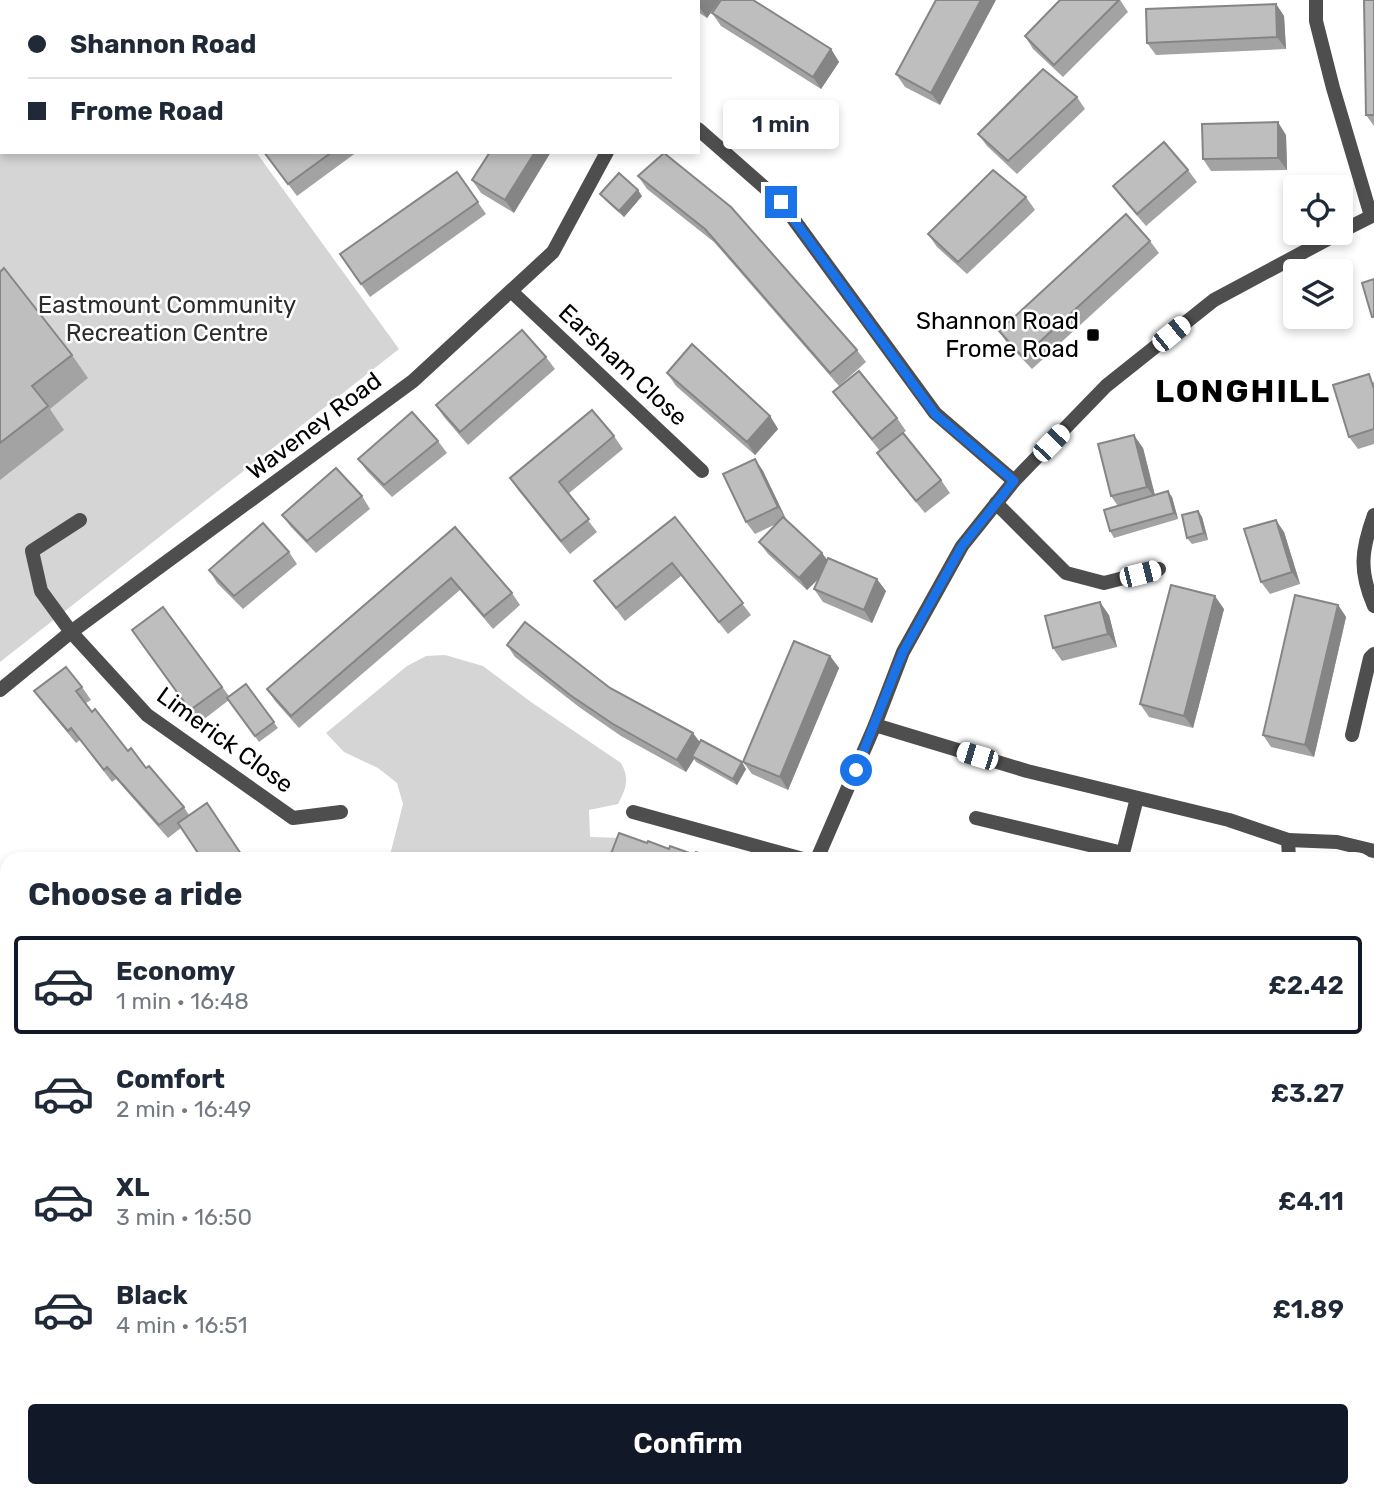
<!DOCTYPE html>
<meta charset="utf-8">
<style>
:root{--surface:#fff;--page:#f2f2f3;--text:#1f2937;--muted:#747a83;--line:#e0e1e3;--accent:#111827}
body{margin:0;font-family:Rubik,sans-serif;background:var(--page);color:var(--text);height:100vh;display:flex;flex-direction:column;font-size:26px;white-space:nowrap}
*{box-sizing:border-box;margin:0}
p{font-size:23px;color:var(--muted)}
.icon{flex:none;width:38px;height:38px;fill:none;stroke:currentColor;stroke-width:2;stroke-linecap:round;stroke-linejoin:round}
.map{position:relative;flex:1;overflow:hidden}
.details{position:absolute;left:0px;top:852px;width:1376px;height:646px;display:flex;flex-direction:column;background:var(--surface);border-radius:21px 21px 0 0;box-shadow:0 4px 10px #0003}
.details>*{flex:none}
.guide{position:absolute;left:0px;top:0px;width:700px;height:154px;box-shadow:0 4px 10px #0003;display:grid;align-content:center;height:154px;padding:0 28px;background:var(--surface)}
.fabs{position:absolute;left:1283px;top:175px;display:grid;gap:14px}
.fabs a{display:grid;place-items:center;width:70px;height:70px;border-radius:7px;background:var(--surface);box-shadow:0 4px 10px #0003;font-size:35px}
.end{position:absolute;width:32px;height:32px;margin:-16px;border:9px solid #1a73e8;background:#fff;box-shadow:0 0 0 4px #fff}
.from{border-radius:50%}
.bubble{position:absolute;height:49px;border-radius:7px;background:var(--surface);box-shadow:0 4px 10px #0003;font-size:23px;font-weight:600;line-height:49px;text-align:center}
.car{position:absolute;width:21px;height:42px;margin:-21px -10px;border-radius:9px;box-shadow:0 0 5px 2px #0007;background:linear-gradient(#fff 24%,#345 0 40%,#fff 0 76%,#345 0 86%,#fff 0)}
.guide b{display:flex;align-items:center;gap:24px;height:66px;font-size:26px}
.guide b+b{border-top:2px solid var(--line)}
.guide i{width:18px;height:18px;background:var(--text)}
ul{padding:0;list-style:none}
li{display:flex;align-items:center;gap:21px;height:98px;margin:0 14px 10px;padding:0 14px;border:4px solid transparent;border-radius:7px}
li div{flex:1}
li b{display:block;font-size:26px}
li em{font-style:normal;font-weight:600}
li.on{border-color:var(--accent)}
li>.icon{width:63px;height:63px;stroke-width:1.5}
h2{padding:0 28px;font-size:32px;line-height:84px}
.action{display:flex;gap:14px;margin-top:auto;padding:14px 28px}
.action a{flex:1;height:80px;border-radius:7px;background:var(--accent);color:#fff;font-size:28px;font-weight:600;line-height:80px;text-align:center}
.map>svg:first-child{display:block}
</style>
<div class="map">
<svg width="1374" height="1497" viewBox="0 0 1374 1497">
<rect width="100%" height="100%" fill="#fff"/>
<g fill="#d5d5d5">
<polygon points="0,0 85,2 2,2 2,152 256,152 399,349 0,662"/>
<path d="M445 655 483 666 531 702 621 763C630 779 626 789 618 804L589 810 590 837 625 838 619 859H389L403 804 397 783 378 768 344 752 326 733 407 666 426 656Z"/>
</g>
<g fill="none" stroke-linecap="round" stroke-linejoin="round">
<g stroke="#4e4e4e" stroke-width="14">
<polyline points="71,632 41,591 32,551 80,520"/>
<polyline points="875,725 1027,771 1229,820 1288,840 1289,859"/>
<polyline points="976,818 1123,853 1137,798"/>
<polyline points="1288,840 1337,842 1374,851"/>
</g>
<g stroke="#4e4e4e" stroke-width="14">
<polyline points="501,0 503,2"/>
<polyline points="1316,0 1316,21 1333,88 1371,216"/>
<polyline points="436,2 438,0"/>
<polyline points="562,2 563,0"/>
<polyline points="698,129 781,202 935,413 1014,481"/>
<polyline points="1340,232 1374,215"/>
<polyline points="512,292 702,471"/>
<polyline points="996,503 1066,573 1104,583 1159,569"/>
<path d="M1374 515C1361 551 1359 571 1374 606"/>
<polyline points="71,632 147,715 293,818 341,812"/>
<polyline points="0,690 71,632 413,381 553,252 607,152"/>
<polyline points="1352,735 1370,658 1374,654"/>
<polyline points="633,812 803,859"/>
<polyline points="817,859 875,725 903,652 962,546 1014,481 1106,386 1214,300 1339,233"/>
<polyline points="0,1274 7,1274"/>
<polyline points="592,1491 593,1497"/>
<polyline points="846,1491 848,1497"/>
<polyline points="151,1497 151,1491"/>
</g>
</g>
<g fill="#a3a3a3">
<polygon points="269,0 338,0 339,2 267,2"/>
<polygon points="681,0 720,0 707,18 698,12 698,2 682,2"/>
<polygon points="936,0 940,105 905,87 896,74"/>
<polygon points="1060,0 1120,0 1128,12 1063,77 1033,49 1025,36"/>
<polygon points="1374,0 1374,126 1366,115"/>
<polygon points="1276,4 1284,16 1286,49 1156,55 1147,43"/>
<polygon points="712,13 831,49 839,62 821,89 721,26"/>
<polygon points="1077,97 1085,109 1017,174 987,146 978,134"/>
<polygon points="1286,135 1287,170 1211,171 1203,159"/>
<polygon points="264,152 357,152 297,196"/>
<polygon points="490,152 514,213 481,193 472,180"/>
<polygon points="1188,170 1197,182 1146,226 1122,198 1113,186"/>
<polygon points="457,172 486,214 370,297 340,254"/>
<polygon points="638,176 857,350 866,362 839,386 714,242 647,189"/>
<polygon points="600,194 642,196 624,217 605,200"/>
<polygon points="1026,197 1035,210 967,274 937,247 928,234"/>
<polygon points="1150,241 1159,253 1032,369 1007,343 999,331"/>
<polygon points="0,272 72,355 88,378 50,409 64,430 0,480"/>
<polygon points="546,357 555,369 468,445 444,417 436,405"/>
<polygon points="667,373 770,416 778,429 755,455 676,386"/>
<polygon points="1374,381 1374,444 1358,449 1349,437"/>
<polygon points="833,392 897,418 906,431 903,433 941,480 950,493 925,513 886,466 877,453 880,451 842,404"/>
<polygon points="614,436 623,449 568,494 597,532 570,554 518,490 510,478"/>
<polygon points="438,441 447,453 392,497 367,471 358,459"/>
<polygon points="1143,448 1155,495 1172,497 1178,519 1114,538 1110,531 1118,506 1111,496"/>
<polygon points="755,459 763,471 786,519 822,553 827,560 886,591 872,623 823,602 814,589 820,578 807,590 768,554 759,542 776,524 755,534 746,522"/>
<polygon points="362,496 370,509 316,553 291,527 282,515"/>
<polygon points="1198,511 1202,517 1208,540 1192,544 1187,538"/>
<polygon points="675,517 751,615 728,634 681,576 625,621 594,581"/>
<polygon points="455,527 512,593 520,605 493,629 460,590 299,728 275,701 267,689"/>
<polygon points="1284,532 1300,584 1270,594 1261,582"/>
<polygon points="289,552 297,564 243,609 217,583 209,570"/>
<polygon points="1338,605 1346,617 1314,757 1271,747 1263,735"/>
<polygon points="163,607 229,696 246,684 278,728 259,742 229,700 199,723 132,630"/>
<polygon points="1224,609 1193,728 1149,717 1140,704"/>
<polygon points="1109,615 1117,647 1062,661 1053,648"/>
<polygon points="507,645 610,688 746,769 737,785 696,762 694,759 686,772 621,736 579,707 515,657"/>
<polygon points="830,656 839,668 788,790 752,774 743,762"/>
<polygon points="82,687 91,700 86,703 92,712 128,751 184,807 189,815 207,803 245,859 202,859 181,828 168,838 116,779 112,782 80,740 76,743 43,703 34,691"/>
<polygon points="0,892 7,892 7,935 0,934"/>
<polygon points="1368,965 1374,966 1374,1180 1368,1179"/>
<rect x="0" y="1026" width="7" height="45"/>
<rect x="0" y="1141" width="7" height="52"/>
<rect x="0" y="1300" width="7" height="48"/>
<polygon points="508,1491 550,1491 534,1496 535,1497 512,1497"/>
<polygon points="1044,1491 1077,1491 1076,1497"/>
<polygon points="1079,1491 1205,1491 1203,1497 1083,1497"/>
</g>
<g fill="#858585">
<polygon points="702,0 720,0 707,18 698,5"/>
<polygon points="981,0 996,0 940,105 931,93"/>
<polygon points="1276,4 1284,16 1286,49 1277,37"/>
<polygon points="831,49 839,62 821,89 813,77"/>
<polygon points="1278,122 1286,135 1287,170 1278,158"/>
<polygon points="535,152 551,152 514,213 505,200"/>
<polygon points="638,190 642,196 624,217 619,211"/>
<polygon points="770,416 778,429 755,455 747,442"/>
<polygon points="1134,435 1143,448 1156,500 1147,487"/>
<polygon points="755,459 763,471 786,519 778,507"/>
<polygon points="1168,491 1172,497 1178,519 1174,513"/>
<polygon points="1198,511 1202,517 1208,540 1204,533"/>
<polygon points="1276,520 1284,532 1300,584 1292,572"/>
<polygon points="822,553 831,565 807,590 799,578"/>
<polygon points="877,579 886,591 872,623 864,610"/>
<polygon points="1215,596 1224,609 1193,728 1184,716"/>
<polygon points="1100,602 1109,615 1117,647 1108,634"/>
<polygon points="1338,605 1346,617 1314,757 1305,745"/>
<polygon points="830,656 839,668 788,790 780,777"/>
<polygon points="693,733 702,745 692,756 694,759 686,772 677,760"/>
<polygon points="742,762 746,769 737,785 733,779"/>
<rect x="112" y="1491" width="9" height="6"/>
<rect x="403" y="1491" width="9" height="6"/>
<rect x="663" y="1491" width="8" height="6"/>
<polygon points="787,1491 792,1491 794,1497 789,1497"/>
<polygon points="1072,1491 1077,1491 1076,1497"/>
<polygon points="1130,1491 1141,1491 1140,1497 1130,1497 1129,1496"/>
<polygon points="1194,1491 1205,1491 1203,1497 1193,1497"/>
<polygon points="1262,1491 1266,1491 1271,1497 1261,1497"/>
</g>
<g fill="#bebebe" stroke="#858585" stroke-width="2">
<polygon points="269,0 330,0 327,2 267,2"/>
<polygon points="690,0 702,0 698,5 698,2 693,2"/>
<polygon points="721,0 753,0 831,49 813,77 712,13"/>
<polygon points="936,0 981,0 931,93 896,74"/>
<polygon points="1060,0 1119,0 1054,65 1025,36"/>
<polygon points="1364,0 1374,0 1374,115 1366,115"/>
<polygon points="1276,4 1277,37 1147,43 1146,9"/>
<polygon points="1043,69 1077,97 1008,161 978,134"/>
<polygon points="1278,122 1278,158 1203,159 1202,124"/>
<polygon points="1164,142 1188,170 1137,214 1113,186"/>
<polygon points="264,152 332,152 288,184"/>
<polygon points="490,152 535,152 505,200 472,180"/>
<polygon points="664,153 731,207 857,350 830,373 705,229 638,176"/>
<polygon points="993,170 1026,197 958,262 928,234"/>
<polygon points="457,172 478,202 361,284 340,254"/>
<polygon points="619,173 638,190 619,211 600,194"/>
<polygon points="1126,214 1150,241 1023,357 999,331"/>
<polygon points="4,268 72,355 32,386 48,406 0,443 0,272"/>
<polygon points="1374,279 1374,317 1372,317 1362,283"/>
<polygon points="522,330 546,357 460,432 436,405"/>
<polygon points="692,344 770,416 747,442 667,373"/>
<polygon points="859,371 897,418 872,439 833,392"/>
<polygon points="1369,374 1374,389 1374,429 1349,437 1333,385"/>
<polygon points="592,410 614,436 559,482 589,519 561,541 510,478"/>
<polygon points="412,412 438,441 384,485 358,459"/>
<polygon points="903,433 941,480 916,501 877,453"/>
<polygon points="1134,435 1147,487 1111,496 1098,444"/>
<polygon points="755,459 778,507 746,522 723,474"/>
<polygon points="336,468 362,496 307,541 282,515"/>
<polygon points="1168,491 1174,513 1110,531 1104,510"/>
<polygon points="1198,511 1204,533 1187,538 1182,515"/>
<polygon points="675,517 743,603 719,622 672,563 616,608 594,581"/>
<polygon points="783,517 822,553 799,578 759,542"/>
<polygon points="1276,520 1292,572 1261,582 1244,529"/>
<polygon points="263,523 289,552 234,596 209,570"/>
<polygon points="455,527 512,593 484,616 451,578 291,716 267,689"/>
<polygon points="828,558 877,579 864,610 814,589"/>
<polygon points="1171,585 1215,596 1184,716 1140,704"/>
<polygon points="1295,595 1338,605 1305,745 1263,735"/>
<polygon points="1100,602 1108,634 1053,648 1045,616"/>
<polygon points="163,607 222,687 190,710 132,630"/>
<polygon points="525,622 610,688 693,733 677,760 613,724 570,695 507,645"/>
<polygon points="794,641 830,656 780,777 743,762"/>
<polygon points="66,667 82,687 76,691 92,712 95,709 128,751 131,748 146,768 149,766 184,807 159,825 107,767 104,770 71,728 68,731 34,691"/>
<polygon points="246,684 274,722 255,736 227,698"/>
<polygon points="701,740 742,762 733,779 692,756"/>
<polygon points="207,803 241,854 234,859 202,859 178,823"/>
<polygon points="619,833 647,843 648,841 669,849 670,846 695,855 696,852 716,859 609,859"/>
<polygon points="0,892 7,892 7,923 0,922"/>
<polygon points="1368,965 1374,966 1374,1164 1368,1163"/>
<rect x="0" y="1026" width="7" height="33"/>
<rect x="0" y="1141" width="7" height="40"/>
<rect x="0" y="1300" width="7" height="36"/>
<rect x="69" y="1491" width="43" height="6"/>
<rect x="371" y="1491" width="32" height="6"/>
<rect x="623" y="1491" width="40" height="6"/>
<polygon points="742,1491 787,1491 789,1497 744,1497"/>
<polygon points="1104,1491 1130,1491 1129,1496"/>
<polygon points="1138,1491 1194,1491 1193,1497 1137,1497"/>
<polygon points="1207,1491 1262,1491 1261,1497 1206,1497"/>
</g>
<g fill="none" stroke-linecap="round" stroke-linejoin="round">
<polyline stroke="#1a73e8" stroke-width="9" points="781,202 935,414 1014,481 962,546 903,652 856,770"/>
</g>
<rect fill="#000" stroke="#fff" stroke-width="2.5" x="1086" y="328" width="14" height="14" rx="3.5"/>
<g text-anchor="middle" dominant-baseline="central" stroke-width="5" stroke-linejoin="round" paint-order="stroke">
<g font-size="24" fill="#2c2c2c" stroke="#fff">
<text x="167" y="305">Eastmount Community<tspan x="167" dy="28">Recreation Centre</tspan></text>
</g>
<g font-size="24" fill="#000" stroke="#fff" text-anchor="end">
<text x="1079" y="321">Shannon Road<tspan x="1079" dy="28">Frome Road</tspan></text>
</g>
<g font-size="24" fill="#000" stroke="#fff">
<text transform="translate(623 365) rotate(43)">Earsham Close</text>
<text transform="translate(314 426) rotate(-37)">Waveney Road</text>
<text transform="translate(225 740) rotate(36)">Limerick Close</text>
</g>
<g font-size="32" font-weight="bold" letter-spacing="2" fill="#000" stroke="#fff">
<text x="1243" y="391">LONGHILL</text>
</g>
</g>
</svg>
<div class="fabs">
<a><svg class="icon" aria-label="locate" viewBox="0 0 24 24"><circle cx="12" cy="12" r="6"/><path d="M12 2v4M12 18v4M2 12h4M18 12h4"/></svg></a>
<a><svg class="icon" aria-label="layers" viewBox="0 0 24 24"><path d="M12 4l9 5-9 5-9-5zM3 14l9 5 9-5"/></svg></a>
</div>
<i class="end from" style="left:856px;top:770px"></i>
<i class="end" style="left:781px;top:202px"></i>
<div class="bubble" style="left:723px;top:100px;width:116px">1 min</div>
<i class="car" style="left:1171px;top:334px;rotate:51deg"></i>
<i class="car" style="left:1051px;top:443px;rotate:44deg"></i>
<i class="car" style="left:1140px;top:574px;rotate:76deg"></i>
<i class="car" style="left:977px;top:756px;rotate:287deg"></i>
<div class="guide">
<b><i class="from"></i>Shannon Road</b>
<b><i></i>Frome Road</b>
</div>
<section class="details">
<h2>Choose a ride</h2>
<ul>
<li class="on"><svg class="icon" aria-label="car" viewBox="0 0 24 24"><path d="M5 17H2v-5l4-1 3-4h7l3 4 3 1v5h-3M9 17h6M6 11h13"/><circle cx="7" cy="17" r="2"/><circle cx="17" cy="17" r="2"/></svg><div><b>Economy</b><p>1 min · 16:48</p></div><em>£2.42</em></li>
<li><svg class="icon" aria-label="car" viewBox="0 0 24 24"><path d="M5 17H2v-5l4-1 3-4h7l3 4 3 1v5h-3M9 17h6M6 11h13"/><circle cx="7" cy="17" r="2"/><circle cx="17" cy="17" r="2"/></svg><div><b>Comfort</b><p>2 min · 16:49</p></div><em>£3.27</em></li>
<li><svg class="icon" aria-label="car" viewBox="0 0 24 24"><path d="M5 17H2v-5l4-1 3-4h7l3 4 3 1v5h-3M9 17h6M6 11h13"/><circle cx="7" cy="17" r="2"/><circle cx="17" cy="17" r="2"/></svg><div><b>XL</b><p>3 min · 16:50</p></div><em>£4.11</em></li>
<li><svg class="icon" aria-label="car" viewBox="0 0 24 24"><path d="M5 17H2v-5l4-1 3-4h7l3 4 3 1v5h-3M9 17h6M6 11h13"/><circle cx="7" cy="17" r="2"/><circle cx="17" cy="17" r="2"/></svg><div><b>Black</b><p>4 min · 16:51</p></div><em>£1.89</em></li>
</ul>
<div class="action"><a>Confirm</a></div>
</section>
</div>
